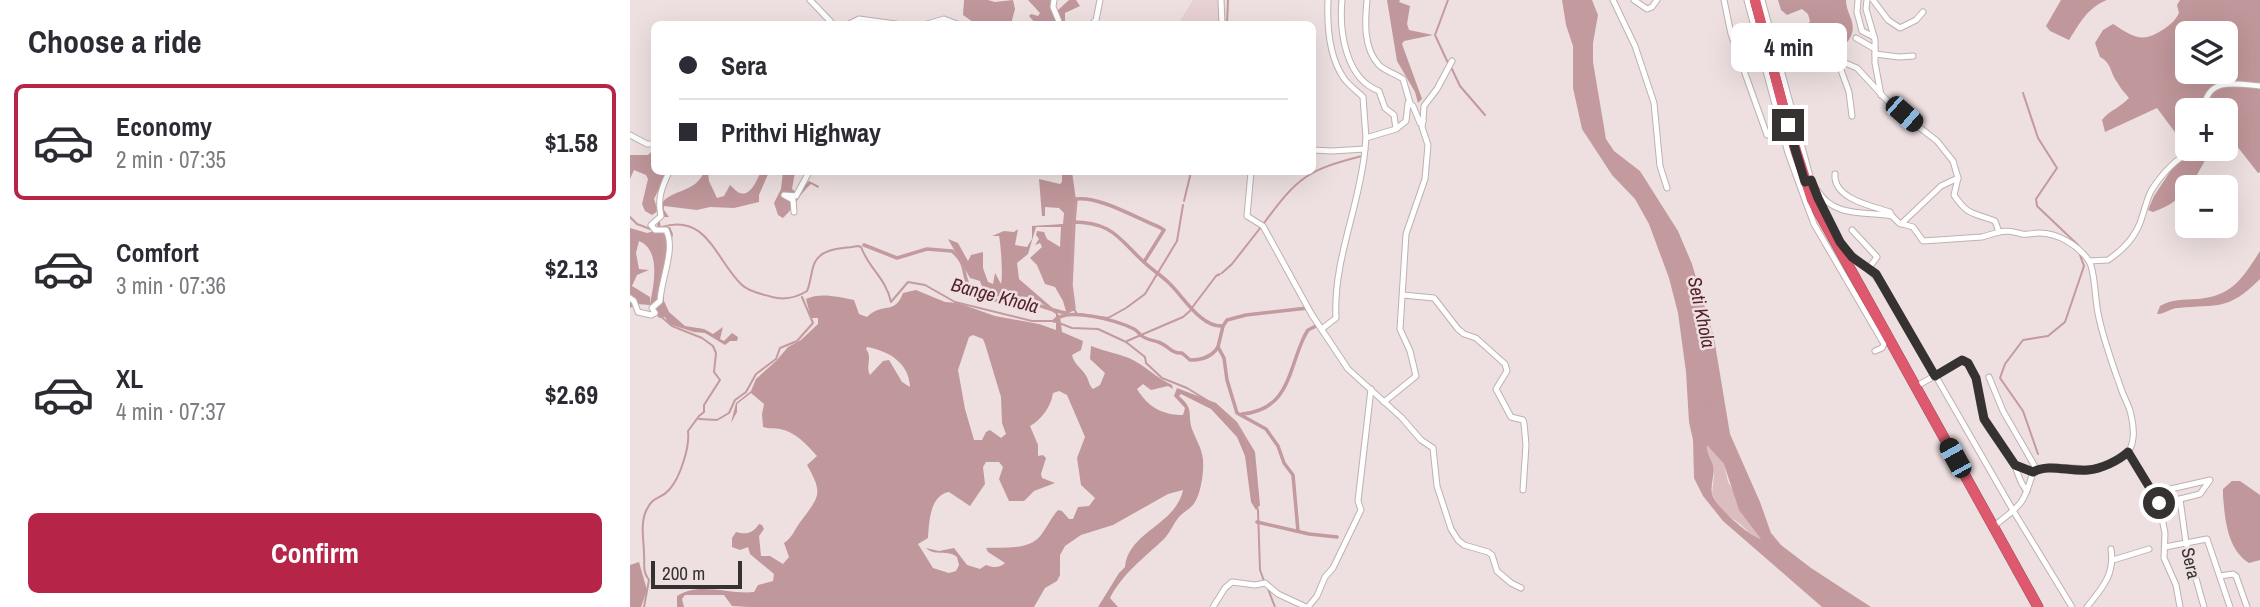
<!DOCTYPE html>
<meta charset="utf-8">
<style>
:root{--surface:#fff;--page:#f2f2f3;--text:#2b2b33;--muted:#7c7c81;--line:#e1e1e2;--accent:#b62448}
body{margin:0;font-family:"Archivo Narrow",sans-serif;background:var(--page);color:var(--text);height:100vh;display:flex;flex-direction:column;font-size:26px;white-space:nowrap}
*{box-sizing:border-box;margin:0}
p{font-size:23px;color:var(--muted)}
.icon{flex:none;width:38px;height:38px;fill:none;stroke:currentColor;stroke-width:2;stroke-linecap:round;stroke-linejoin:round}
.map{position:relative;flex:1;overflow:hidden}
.sheet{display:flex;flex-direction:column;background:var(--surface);width:630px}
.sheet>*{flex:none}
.hud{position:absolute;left:21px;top:21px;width:665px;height:154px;border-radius:10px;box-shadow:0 7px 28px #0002;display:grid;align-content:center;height:154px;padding:0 28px;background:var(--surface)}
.fabs{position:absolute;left:1545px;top:21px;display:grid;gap:14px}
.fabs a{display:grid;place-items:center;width:63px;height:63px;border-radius:10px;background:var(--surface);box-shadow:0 7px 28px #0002;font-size:35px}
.scale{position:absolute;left:21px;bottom:18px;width:91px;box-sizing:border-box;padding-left:7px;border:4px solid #373232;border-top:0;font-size:19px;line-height:24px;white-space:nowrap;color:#373232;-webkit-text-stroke:5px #eee0e1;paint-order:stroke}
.end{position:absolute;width:32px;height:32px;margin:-16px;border:9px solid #373232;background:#fff;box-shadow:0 0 0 4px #fff}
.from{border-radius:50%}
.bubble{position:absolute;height:49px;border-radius:10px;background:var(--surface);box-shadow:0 7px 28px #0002;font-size:23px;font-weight:800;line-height:49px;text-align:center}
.car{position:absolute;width:21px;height:42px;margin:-21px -10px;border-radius:9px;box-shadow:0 0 5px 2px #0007;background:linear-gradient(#222 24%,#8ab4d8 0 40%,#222 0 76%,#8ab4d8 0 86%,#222 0)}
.hud b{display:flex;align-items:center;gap:24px;height:66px;font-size:26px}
.hud b+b{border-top:2px solid var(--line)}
.hud i{width:18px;height:18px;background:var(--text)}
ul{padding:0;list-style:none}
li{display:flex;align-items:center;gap:21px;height:116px;margin:0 14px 10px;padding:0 14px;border:4px solid transparent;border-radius:10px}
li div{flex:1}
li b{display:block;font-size:26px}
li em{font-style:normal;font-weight:800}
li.selected{border-color:var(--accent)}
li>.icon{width:63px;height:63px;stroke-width:1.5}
h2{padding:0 28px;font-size:32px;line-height:84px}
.action{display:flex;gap:14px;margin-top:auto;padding:14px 28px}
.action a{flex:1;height:80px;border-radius:10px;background:var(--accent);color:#fff;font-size:28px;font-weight:800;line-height:80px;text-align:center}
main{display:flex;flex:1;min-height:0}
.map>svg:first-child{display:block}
</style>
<main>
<section class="sheet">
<h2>Choose a ride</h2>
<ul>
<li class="selected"><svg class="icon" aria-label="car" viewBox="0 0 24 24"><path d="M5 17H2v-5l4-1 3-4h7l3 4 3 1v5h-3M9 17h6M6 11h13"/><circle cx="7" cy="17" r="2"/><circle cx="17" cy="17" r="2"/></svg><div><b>Economy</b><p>2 min · 07:35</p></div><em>$1.58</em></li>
<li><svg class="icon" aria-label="car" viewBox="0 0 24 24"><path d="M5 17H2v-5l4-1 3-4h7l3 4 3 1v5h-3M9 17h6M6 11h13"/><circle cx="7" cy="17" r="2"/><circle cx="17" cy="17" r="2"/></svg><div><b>Comfort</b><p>3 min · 07:36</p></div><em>$2.13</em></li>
<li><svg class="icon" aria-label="car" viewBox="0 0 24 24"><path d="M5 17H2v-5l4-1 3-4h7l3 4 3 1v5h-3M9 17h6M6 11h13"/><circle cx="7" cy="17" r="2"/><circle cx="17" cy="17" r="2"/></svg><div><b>XL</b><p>4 min · 07:37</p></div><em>$2.69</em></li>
</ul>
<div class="action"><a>Confirm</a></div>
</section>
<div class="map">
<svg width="1630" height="607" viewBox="0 0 1630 607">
<rect width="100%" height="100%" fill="#eee0e1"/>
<polygon fill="#e8d1d2" points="563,0 595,0 596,24 548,24"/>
<polygon fill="#dcbdbf" points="1077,444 1094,464 1098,482 1132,539 1125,538 1110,524 1092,511 1082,494 1084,475 1076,451"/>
<g fill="#c0979a" fill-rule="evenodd">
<polygon points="334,0 358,0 365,2 383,0 385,9 381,24 352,24 343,22 333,15"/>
<polygon points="398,0 421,0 424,17 428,16 428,10 439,0 446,0 450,6 435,13 435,24 406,24 399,16 401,14 408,16 410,13"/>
<polygon points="757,0 770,0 769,2 780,6 777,24 779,30 803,35 774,41 772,44 791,96 792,99 788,103 785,92 767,61"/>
<path d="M1148 0H1216C1216 9 1220 14 1222 22 1226 37 1214 48 1201 52L1198 38 1178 42 1174 31 1180 21 1178 14 1172 9 1157 15 1151 10Z"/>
<path d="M1431 0H1477C1457 8 1450 23 1439 40L1420 31 1416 26Z"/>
<path d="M1550 0H1630V172L1628 173 1603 141H1599L1596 144V110H1558V149H1591L1578 155C1563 182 1555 201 1523 212L1518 210 1524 196 1551 155 1547 135 1527 108 1475 132 1472 120C1480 110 1491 107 1499 98 1495 93 1490 88 1487 82 1480 73 1482 63 1470 57L1465 43 1473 30 1483 24C1504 37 1512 44 1534 29 1541 24 1545 21 1549 13L1547 5ZM1558 33H1596V72H1558Z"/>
<polygon points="24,149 24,172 37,172 24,199 28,211 22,215 15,211 12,204 18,179 16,175 4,170 0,179 0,155 18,155"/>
<path d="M74 172H78L79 181 87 198 94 196 100 185C103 187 106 192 110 193 121 197 127 179 131 172H139L129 195V202L104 208 80 207 67 210 34 206V210L39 217H29L31 228 40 227 43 234 33 290 34 301 39 312 55 326 74 329 83 334 93 327 90 339 94 341 102 333 108 337 107 341H100L95 345 75 333 64 332 39 324 35 317 29 318 20 305 7 304 0 308V228L17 233 28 230C21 183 62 201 74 172ZM9 241C31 250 24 284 20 304V297L2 286 7 275 19 270 9 269 6 253Z"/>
<path d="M153 172H165L162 189 167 193 179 181 189 186 188 188 181 184C169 194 165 207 153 218L148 215 144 203 151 189Z"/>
<path d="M432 172H442L446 200 443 218 440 287 443 308 446 311H436L433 301 425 287 415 284 407 265 400 258 412 247 410 243 405 245 409 239 406 235 407 231 414 232 417 239 430 247 431 227H406L398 254 387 263 389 279 426 311 430 317 432 332 453 341 451 350 442 355C444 364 450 367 455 374 459 379 458 384 463 389L470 385 475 373 460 359 461 346C473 351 486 353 499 358 515 365 526 378 542 385L543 389 538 386 521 390 513 384 507 389C518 407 532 415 553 415L555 408 544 396 547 388 586 403 607 422 625 452 630 505 626 510 621 502 615 456 607 437 581 409 551 394 549 396C565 410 557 413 562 429 566 440 572 448 573 460 574 472 571 492 565 502 562 508 553 512 549 517 543 524 540 533 534 539 514 558 493 573 480 598L488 607H468L489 573 495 567C498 532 546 525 553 490L538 494 483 525 451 535 435 546 430 555V575L427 581 415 588 404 607H119L102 606 94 595H55L52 599 54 607H47V596C69 581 101 595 124 592L128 585 143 581 144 574 120 554 118 547 110 550 102 547V538L106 532C117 535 123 533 129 524L132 525 134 529 129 536 131 556H140L153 564 159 557 154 543C163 537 164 530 171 521 190 496 193 493 177 465L187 456C177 445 166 432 150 429 144 428 139 429 133 427L132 414 134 404 121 393 107 404V412L101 423 106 403 121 391 126 379 146 361 158 347 171 340 188 324V318H181L176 299C190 292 209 297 224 300L229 314 237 317C254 301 264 316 273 293L286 290 315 302 328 303 365 316 409 324 426 330V314C417 308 409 299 398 297 380 294 357 305 350 281L340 278 318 239 328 243 338 261 341 255 353 252V268L358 282 363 284 365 273 371 284C373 275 371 246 369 236H362L374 231 384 232 388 229 385 245 397 247 402 239V226L433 224 434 213 429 208 415 207V216H412L409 179 430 184 432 182ZM343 335 353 339 355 344 371 397 372 423 376 434 371 438 360 430 356 432 352 440H344L335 409 328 370 339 337ZM237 347C258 351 279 362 280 387L272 382 259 360 253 361 240 375C235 366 243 358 236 349ZM429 391 437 395 455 437 447 458 451 485 465 498 459 506 448 507 443 519H439L432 511 428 510C421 518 417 527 411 535 399 551 374 547 356 548L358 552 375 563C370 568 363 568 356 565L350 569 337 565 324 548 309 551 296 548C305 557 318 549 327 557L329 565 326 571 319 573 303 568 288 544 298 538C299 522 300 495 319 492L340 506 355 484 353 467 356 462H369L373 467 369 479 379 501H394L404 491 425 483 412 478 411 474 416 458 413 455 408 456V445L400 426C411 420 421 407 423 393Z"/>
<path d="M1630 251V279C1598 311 1589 304 1548 308 1540 308 1536 314 1527 314L1530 306C1542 299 1553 300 1568 299 1602 296 1613 278 1630 251Z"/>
<path d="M1602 481H1610L1630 495V560L1619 563C1597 549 1595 519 1593 496V489Z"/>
<polygon points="9,562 17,590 11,607 0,607 0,565"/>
</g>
<path fill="#c39a9d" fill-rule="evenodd" d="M932 0H962L968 15 963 43V62L976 139 984 151 1010 171 1048 231 1062 264 1084 338 1100 434 1130 502 1141 533 1151 545 1181 568 1241 607H1192L1093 521 1073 496 1064 478 1063 440 1059 422 1056 372 1048 313 1039 278 1019 224 1005 199 982 175 952 129 943 88V46L936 25ZM1077 445 1094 464 1109 510 1131 539C1120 537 1085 506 1082 494 1080 485 1085 475 1083 466 1081 458 1076 454 1077 445Z"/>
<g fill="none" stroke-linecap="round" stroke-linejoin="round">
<g stroke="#c39a9d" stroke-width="2">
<polyline points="818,0 805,35 818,63"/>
<polyline points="597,24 598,0"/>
<polyline points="821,67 830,86 855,115"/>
<polyline points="1393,93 1408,138 1427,168 1406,199 1407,206 1448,245"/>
<polyline points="554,201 561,172"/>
<polyline points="0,217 7,224 23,230"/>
<path d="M634 223C668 177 677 170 732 156"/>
<path d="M32 227C78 213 86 261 112 285 119 292 132 294 142 297 154 300 166 298 177 291 181 282 181 270 185 262 193 247 214 249 228 246L231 247C239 269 256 278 261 302L278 282 295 285 325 302 402 321H424L442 328 468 329 496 342 515 357 516 363 532 378 557 388 588 407 610 429 616 441 620 458 625 502 628 510 630 570 634 581"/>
<polyline points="592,273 602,264 631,227"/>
<path d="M27 300C25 278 38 257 33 234"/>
<polyline points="444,309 447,314 478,318 496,308 515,294 547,241 553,205"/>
<polyline points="561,309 586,276 590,274"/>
<polyline points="497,341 553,317 561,310"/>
<polyline points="69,419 87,420 99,413 105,400 116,392 126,374 146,359 150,348 167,341 183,323 172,297"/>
<polyline points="1408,454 1393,411 1370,378 1375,364 1393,340 1418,336 1435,322 1454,266 1450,255"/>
<polyline points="638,589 645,607"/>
<path d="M14 607 19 580C12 571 15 565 14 554 14 541 10 524 16 511 23 495 30 500 39 490 50 478 60 447 58 431L69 416 74 412V405L90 380 84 372 86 353 83 346 72 338 42 326 28 314"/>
</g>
<g stroke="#c39a9d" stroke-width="3.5">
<path d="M444 222 446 199C470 196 506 218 529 227L534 230 514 262"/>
<path d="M234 245 267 258 297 249 322 251C339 264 331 278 341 289 355 305 385 300 404 304 415 307 425 311 436 313L444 308 441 285 444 222C455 222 467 224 477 229 492 237 501 251 514 262 522 270 531 275 539 283 553 296 571 328 593 326"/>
<path d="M424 321C437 306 488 321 504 329 508 331 509 334 512 336 517 340 523 340 528 342 538 345 541 354 552 353L560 360C572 360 582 357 588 347"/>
<path d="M612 414C660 410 658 369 675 335L678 330 690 324"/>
<polyline points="627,522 679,534 707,537"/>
<polyline points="668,531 663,475 654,463 648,446 636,429 607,413 597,380 594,358 588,347 593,326 597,320 616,315 678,308"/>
</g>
<g stroke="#c39a9d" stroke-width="5">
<polyline points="1022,212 1043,251 1045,264"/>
<polyline points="1074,389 1084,427"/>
</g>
<defs>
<g id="minor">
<polyline points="180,0 203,24"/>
<polyline points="424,0 423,7 430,24"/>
<polyline points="591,0 592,24"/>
<path d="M698 0C697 24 699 56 713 77 718 85 727 91 733 97L736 138"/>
<path d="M712 0C709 32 716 79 749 91L755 108 764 115 766 129"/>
<path d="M737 0C735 21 733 48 749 65 755 71 766 74 773 79L780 103"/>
<polyline points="983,0 1005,46 1024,103 1030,166 1037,188"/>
<polyline points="1004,0 1017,9 1022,7 1027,0"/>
<polyline points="1094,0 1101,34 1137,135"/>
<polyline points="1117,0 1158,153 1175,200 1184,224 1254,344 1252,348 1245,351"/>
<polyline points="1132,0 1181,180"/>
<polyline points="1228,0 1227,12 1232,31 1244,37"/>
<polyline points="1237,0 1236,9 1245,40 1245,63 1251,95"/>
<polyline points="1243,0 1258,20 1270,28 1286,20 1293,12"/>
<polyline points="219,24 229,19 266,24"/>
<polyline points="297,24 314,19 327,24"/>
<polyline points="462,24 466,20 470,0"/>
<polyline points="1226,38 1245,49"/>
<polyline points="1245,54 1269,57 1283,56"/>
<polyline points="1207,59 1219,92 1222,116"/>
<path d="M1142 66 1196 55 1227 68 1262 106 1307 141 1323 161 1328 178 1324 195C1339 217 1343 212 1365 221L1369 232C1379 230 1383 232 1392 234 1398 235 1404 233 1409 233 1428 233 1448 245 1459 261L1478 260C1493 250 1507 235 1512 217 1515 208 1517 199 1521 191 1532 173 1546 159 1564 149"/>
<path d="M1574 110C1576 76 1607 84 1630 86"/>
<polyline points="0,135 17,144 24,144"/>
<polyline points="682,150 702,151 735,149 736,138 766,129 776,121 778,103 783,106 790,123 793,121 794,106 807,89 822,61"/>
<polyline points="621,172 617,216 633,226 682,315 718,369 772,418 791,440 803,448 807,486 821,529 828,540 834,545 858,552 862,555 867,571 881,583 891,588"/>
<polyline points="1176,182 1181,180 1198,220"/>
<path d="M1188 191C1204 218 1236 211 1262 216L1260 212C1242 206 1203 199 1205 174"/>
<polyline points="164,212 163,200 154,195 166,196 179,172"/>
<polyline points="1262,216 1269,223 1283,227 1293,241 1352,237 1369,232"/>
<polyline points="1271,224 1311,186 1328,178"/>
<polyline points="1222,230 1247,257 1239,268"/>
<path d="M1209 241C1223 259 1242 269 1255 288L1384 512 1442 607"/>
<polyline points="773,295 804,298 828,329 834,334 846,338 875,364 877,371 866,389 881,417 893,420 894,423 896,445 893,490"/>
<path d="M0 298 4 301 8 312 21 315 25 313 22 308 30 301C31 279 46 249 36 230H25L21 225 31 216C27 199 32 187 39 172"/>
<path d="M693 328 706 318C703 259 730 206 735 149"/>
<polyline points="1359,377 1373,411 1407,470"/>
<path d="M1285 387 1333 360C1349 369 1347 394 1351 410 1354 429 1373 445 1383 462 1388 471 1389 483 1397 491"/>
<polyline points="754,402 786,376 780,351 770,329 776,234 795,179 798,145 792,127 793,121"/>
<polyline points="1498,452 1529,503 1535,533 1534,558 1546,585 1550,607"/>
<polyline points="1385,465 1403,472"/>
<polyline points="1523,493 1580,480 1570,494 1550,499"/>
<polyline points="1529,503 1550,499 1556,543 1574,607"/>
<path d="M1363 527C1390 505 1393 507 1403 472 1429 457 1459 483 1495 455 1506 446 1504 427 1501 415 1500 408 1496 401 1493 394 1484 368 1473 340 1468 313 1465 300 1465 270 1459 261"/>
<polyline points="1535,547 1577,539 1600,607"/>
<polyline points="1483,560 1519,549"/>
<polyline points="1590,576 1603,574 1606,576 1617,607"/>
<polyline points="583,607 595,588 602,582 625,585 635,583 648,594 676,607"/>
<polyline points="678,607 687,596 695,577 703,568 731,510 728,501 741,389"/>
<path d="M1457 607C1472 588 1485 575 1481 549"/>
</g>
<polyline id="highway" points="1125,0 1158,125 1182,200 1408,607"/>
</defs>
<use href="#minor" stroke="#beb1b1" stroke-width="7"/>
<use href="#highway" stroke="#a44b59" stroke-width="11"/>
<use href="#minor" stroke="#fff" stroke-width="5"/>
<use href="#highway" stroke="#de596e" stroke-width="10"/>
</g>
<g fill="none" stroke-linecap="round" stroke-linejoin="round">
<path stroke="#373232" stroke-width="9" d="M1158 125 1175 182 1181 180 1188 198 1210 242 1222 257 1246 274 1305 376 1332 360 1338 363 1346 378 1354 419 1385 465 1403 472C1419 463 1439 472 1458 470 1471 469 1488 461 1498 452L1529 503"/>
</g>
<g text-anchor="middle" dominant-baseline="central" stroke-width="5" stroke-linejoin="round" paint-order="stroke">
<g font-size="18" fill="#373232" stroke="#eee0e1">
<text transform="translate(1561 563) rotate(77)">Sera</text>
</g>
<g font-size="19" font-style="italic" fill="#552028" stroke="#eee0e1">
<text transform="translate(365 295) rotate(15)">Bange Khola</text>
<text transform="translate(1072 312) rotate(78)">Seti Khola</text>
</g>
</g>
</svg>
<div class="fabs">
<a><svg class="icon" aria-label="layers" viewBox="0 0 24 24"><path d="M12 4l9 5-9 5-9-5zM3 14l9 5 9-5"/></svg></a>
<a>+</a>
<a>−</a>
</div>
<div class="scale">200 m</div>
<i class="end from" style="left:1529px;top:503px"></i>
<i class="end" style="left:1158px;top:125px"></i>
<div class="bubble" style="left:1101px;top:23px;width:116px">4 min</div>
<i class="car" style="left:1274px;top:114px;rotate:131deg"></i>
<i class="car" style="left:1325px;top:458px;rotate:331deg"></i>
<div class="hud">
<b><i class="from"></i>Sera</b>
<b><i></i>Prithvi Highway</b>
</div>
</div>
</main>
